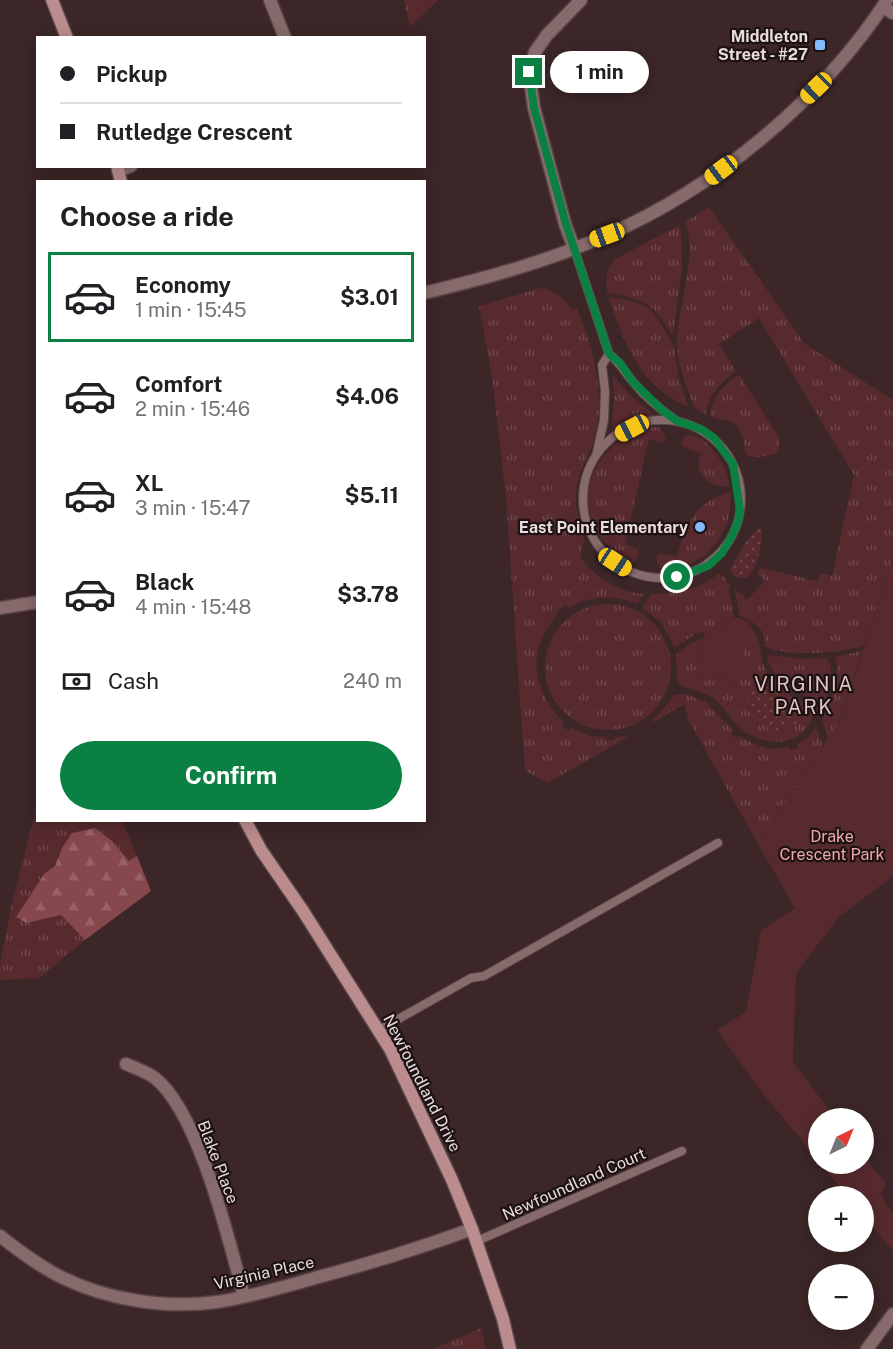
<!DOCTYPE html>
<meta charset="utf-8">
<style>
:root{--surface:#fff;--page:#f2f2f2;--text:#202124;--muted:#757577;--line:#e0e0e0;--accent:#0b8043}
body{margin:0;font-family:"Public Sans",sans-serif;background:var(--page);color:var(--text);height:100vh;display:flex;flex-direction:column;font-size:22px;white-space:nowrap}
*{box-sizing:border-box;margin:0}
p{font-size:20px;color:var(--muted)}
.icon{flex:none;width:33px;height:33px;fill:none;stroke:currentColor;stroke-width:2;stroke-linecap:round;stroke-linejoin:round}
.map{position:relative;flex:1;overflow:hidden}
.sheet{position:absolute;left:36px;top:180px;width:390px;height:642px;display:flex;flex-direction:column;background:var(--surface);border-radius:0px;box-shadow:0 3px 15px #0003}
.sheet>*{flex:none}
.hud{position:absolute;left:36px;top:36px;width:390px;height:132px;border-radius:0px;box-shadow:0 3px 15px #0003;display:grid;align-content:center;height:132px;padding:0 24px;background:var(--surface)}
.needle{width:39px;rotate:43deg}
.fabs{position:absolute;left:808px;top:1108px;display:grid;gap:12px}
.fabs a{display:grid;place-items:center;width:66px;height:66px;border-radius:50%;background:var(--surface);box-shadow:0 3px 15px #0003;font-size:30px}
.end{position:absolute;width:27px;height:27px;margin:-14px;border:8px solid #0b8043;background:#fff;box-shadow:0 0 0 3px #fff}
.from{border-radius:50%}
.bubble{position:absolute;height:42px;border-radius:21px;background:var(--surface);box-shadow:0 3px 15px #0003;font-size:20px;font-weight:700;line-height:42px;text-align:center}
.car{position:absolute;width:18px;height:36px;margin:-18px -9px;border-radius:8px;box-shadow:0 0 4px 2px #0007;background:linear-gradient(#f5c518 24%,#345 0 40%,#f5c518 0 76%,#345 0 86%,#f5c518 0)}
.hud b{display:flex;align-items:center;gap:21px;height:57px;font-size:22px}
.hud b+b{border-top:2px solid var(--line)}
.hud i{width:15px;height:15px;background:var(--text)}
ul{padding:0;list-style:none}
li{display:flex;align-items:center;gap:18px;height:90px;margin:0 12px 9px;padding:0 12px;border:3px solid transparent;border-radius:0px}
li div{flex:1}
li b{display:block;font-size:22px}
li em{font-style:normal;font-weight:700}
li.active{border-color:var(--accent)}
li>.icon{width:54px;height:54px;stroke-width:1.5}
h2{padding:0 24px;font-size:27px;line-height:72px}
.pay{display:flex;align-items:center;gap:15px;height:66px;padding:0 24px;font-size:22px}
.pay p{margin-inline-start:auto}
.button{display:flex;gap:12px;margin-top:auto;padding:12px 24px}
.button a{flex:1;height:69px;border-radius:36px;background:var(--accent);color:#fff;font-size:24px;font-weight:700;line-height:69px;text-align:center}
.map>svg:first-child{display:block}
</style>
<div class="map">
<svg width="893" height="1349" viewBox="0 0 893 1349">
<defs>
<pattern id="grass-tufts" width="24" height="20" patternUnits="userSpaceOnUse" patternTransform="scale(1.5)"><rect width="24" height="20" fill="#572a2e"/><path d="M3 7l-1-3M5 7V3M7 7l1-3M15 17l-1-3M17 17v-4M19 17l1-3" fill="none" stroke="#6f484c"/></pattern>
<pattern id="forest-firs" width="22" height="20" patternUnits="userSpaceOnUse" patternTransform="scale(1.5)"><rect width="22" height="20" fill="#86484c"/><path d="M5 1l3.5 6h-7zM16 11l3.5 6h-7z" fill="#976265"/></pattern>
<pattern id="garden-dots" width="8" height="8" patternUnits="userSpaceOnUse" patternTransform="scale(1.5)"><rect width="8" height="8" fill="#572a2e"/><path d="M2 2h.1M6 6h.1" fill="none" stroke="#6f484c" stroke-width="1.8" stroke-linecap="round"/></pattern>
</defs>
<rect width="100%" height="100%" fill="#3c2627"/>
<g fill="url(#grass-tufts)">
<polygon points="404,0 438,0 410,27"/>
<path d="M709 207 805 344 893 400V556L864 645C846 654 782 657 765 646 766 629 754 621 740 616L734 588 747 600 765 581 757 573 760 568 818 581 821 573 832 576 854 475 759 318 719 344 736 371C721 383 708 394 706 415L694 407C687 387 678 367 677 345 676 311 699 253 685 222Z"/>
<path d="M678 226 681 231 682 267 673 334H671C652 301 644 300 608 293 604 282 607 268 615 259Z"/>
<path d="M540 288C555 290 564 297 572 310L577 308C594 350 606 395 594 440 589 457 577 474 576 492 576 498 576 506 577 511 578 520 585 529 584 538 584 544 581 549 580 556 594 578 619 593 645 594L637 603C631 603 624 599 618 598 601 596 583 599 569 608L565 605 556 613 557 616C525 649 533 693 564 722L562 726 569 731 572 728 590 736 607 737V740H614L615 737 629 736 548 783 525 771 506 498 492 377 479 306Z"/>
<path d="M611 297 636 302 648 308 657 317 674 346 679 378 688 407C638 384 627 347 609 300Z"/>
<path d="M739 374 780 439 777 453C729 467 754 445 736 425 729 418 718 421 710 416 712 395 723 387 739 374Z"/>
<polygon points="613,375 630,395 654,415 652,418 637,421 613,432 611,431 614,399"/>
<path d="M648 427H659L666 438 663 443 649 439 625 544 638 549 639 553 634 562C577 539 572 473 623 439 632 433 638 430 648 427Z"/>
<path d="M687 435C709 435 727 466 730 485 715 489 704 481 698 467L701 453 686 449 681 444 683 438Z"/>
<path d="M731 492C733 524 716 557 683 566 675 569 669 570 660 568L656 559 658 553 677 557C686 524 695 501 731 492Z"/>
<path d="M718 574 722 575 730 585 729 590 734 618 727 616 722 636C690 628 700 634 675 647L660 621 643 609V606L652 594C677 594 698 590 718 574Z"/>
<circle cx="608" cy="667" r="63"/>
<path d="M749 626C766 640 756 663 772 680 753 681 746 691 747 709L798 722 800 705 798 701 808 706 812 712C813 722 807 730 799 735 778 749 751 740 735 723 729 716 724 708 717 701 707 693 695 689 682 687L677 679 676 655 689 644 703 639 695 673 736 682Z"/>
<polygon points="862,651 841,719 828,738 822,719 835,688 837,664 835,657"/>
<path d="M770 655 801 659 826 658C837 671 828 697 820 710 815 707 811 701 806 697 790 686 774 678 767 659Z"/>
<path d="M685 694 706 702 733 731 731 734 737 739 740 736C757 746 769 752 789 747L790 750 798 748 797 745 808 737 816 727 823 746 758 844 688 719 685 704 650 724 675 695Z"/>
<polygon points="37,805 38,820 122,821 137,856 130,862 112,841 62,848 55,866 45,873 16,917 27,923 61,915 85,940 40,978 0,980 0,964 11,908"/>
<polygon points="481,1328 486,1349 433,1349"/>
</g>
<polygon fill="url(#forest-firs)" points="95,828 112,841 129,861 137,856 151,891 85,940 61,915 27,923 16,917 45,873 55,866 62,848 72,833"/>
<g fill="#572a2e">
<polygon points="893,556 893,876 839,917 796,973 793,1062 836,1119 819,1119 819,1161 760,1090 717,1030 746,1012 761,931 795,908 758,844 841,719"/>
<polygon points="727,616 750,621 737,682 695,673 705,632 722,636"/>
<polygon points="864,1156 886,1184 881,1193 886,1205 893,1212 893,1251 864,1216 864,1197 848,1197 821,1164 864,1164"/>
</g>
<g fill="url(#garden-dots)">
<path d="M759 528 762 531C761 548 759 566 746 578 738 579 734 577 730 570L732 565 750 536Z"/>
<path d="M772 680C790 699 802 693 798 722 779 739 760 727 747 709 746 691 753 681 772 680Z"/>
</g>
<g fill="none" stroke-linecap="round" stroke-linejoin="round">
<defs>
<g id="lane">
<path d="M574 248 609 354C621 363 624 372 634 383 646 398 661 410 677 421"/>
<circle cx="662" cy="499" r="79"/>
<polyline points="597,452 604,420 605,391 602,365 609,354"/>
<polyline points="379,1030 471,978 484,976 718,843"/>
<polyline points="477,1241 682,1151"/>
</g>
<g id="street">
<polyline points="270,0 285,38"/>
<polyline points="883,7 893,13"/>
<polyline points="118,171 131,166"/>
<polyline points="574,248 565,224 534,108 529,72 535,52 547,35 581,0"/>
<path d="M424 293C487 278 549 261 607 235 715 188 823 99 887 0"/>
<polyline points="0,608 38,602"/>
<path d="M126 1064C135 1068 147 1072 155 1078 199 1113 229 1241 244 1296"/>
<path d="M0 1236C19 1251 39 1266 61 1277 107 1300 166 1309 217 1302 250 1297 283 1287 315 1278 368 1264 420 1248 472 1229"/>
<polyline points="867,1349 893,1314"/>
</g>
<g id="secondary">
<polyline points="52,0 67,38"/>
<polyline points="117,166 121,182"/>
<polyline points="245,820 261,850 303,911 390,1049 452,1180 472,1229 503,1319 510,1349"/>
</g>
</defs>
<use href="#lane" stroke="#584344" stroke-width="10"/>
<use href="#street" stroke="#584344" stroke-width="15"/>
<use href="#secondary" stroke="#584344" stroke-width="15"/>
<use href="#lane" stroke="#876a6b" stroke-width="8"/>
<use href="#street" stroke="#876a6b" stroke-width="12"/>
<use href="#secondary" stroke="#bb8c8e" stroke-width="12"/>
</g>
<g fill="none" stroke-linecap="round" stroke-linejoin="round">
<polyline stroke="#0b8043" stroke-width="8" points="529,72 534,108 566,224 609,354 620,363 633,382 662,410 677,421 701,429 714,438 733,464 740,510 738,522 731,538 722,553 708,566 677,577"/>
</g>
<g fill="#84bcfb" stroke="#1c1213" stroke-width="2">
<rect x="814" y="39" width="12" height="12" rx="3"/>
<circle cx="700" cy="527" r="6"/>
</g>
<g text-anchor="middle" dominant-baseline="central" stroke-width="4.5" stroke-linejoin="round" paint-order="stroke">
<g font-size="16" font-weight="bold" fill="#ebdcdc" stroke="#1c1213" text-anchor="end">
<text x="808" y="36">Middleton<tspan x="808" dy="18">Street - #27</tspan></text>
<text x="688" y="527">East Point Elementary</text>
</g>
<g font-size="16" fill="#f4a7ab" stroke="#1c1213">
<text x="832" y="836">Drake<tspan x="832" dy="18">Crescent Park</tspan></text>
</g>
<g font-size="16" fill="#ebdcdc" stroke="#1c1213">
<text transform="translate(422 1083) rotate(63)">Newfoundland Drive</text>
<text transform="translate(218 1162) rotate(69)">Blake Place</text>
<text transform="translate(574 1184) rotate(-24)">Newfoundland Court</text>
<text transform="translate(264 1273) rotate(-13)">Virginia Place</text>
</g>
<g font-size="20" letter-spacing="1.5" fill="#dfc2c2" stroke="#1c1213">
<text x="804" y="684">VIRGINIA<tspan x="804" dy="23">PARK</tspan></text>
</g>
</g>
</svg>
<div class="fabs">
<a><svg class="needle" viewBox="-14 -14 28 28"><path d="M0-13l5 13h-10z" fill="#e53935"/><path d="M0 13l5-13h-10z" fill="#757577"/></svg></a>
<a>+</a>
<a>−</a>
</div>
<i class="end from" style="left:677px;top:577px"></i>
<i class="end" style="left:529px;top:72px"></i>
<div class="bubble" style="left:550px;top:51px;width:99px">1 min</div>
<i class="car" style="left:816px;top:88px;rotate:226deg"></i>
<i class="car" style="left:721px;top:170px;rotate:233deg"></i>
<i class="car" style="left:607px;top:235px;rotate:250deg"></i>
<i class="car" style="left:632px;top:428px;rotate:242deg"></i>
<i class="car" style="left:615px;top:562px;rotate:123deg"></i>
<div class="hud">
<b><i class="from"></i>Pickup</b>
<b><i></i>Rutledge Crescent</b>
</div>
<section class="sheet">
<h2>Choose a ride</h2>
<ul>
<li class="active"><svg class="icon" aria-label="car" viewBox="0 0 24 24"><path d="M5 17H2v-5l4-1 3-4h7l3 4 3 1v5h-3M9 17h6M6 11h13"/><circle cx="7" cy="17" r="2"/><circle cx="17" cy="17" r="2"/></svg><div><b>Economy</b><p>1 min · 15:45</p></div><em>$3.01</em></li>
<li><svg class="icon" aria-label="car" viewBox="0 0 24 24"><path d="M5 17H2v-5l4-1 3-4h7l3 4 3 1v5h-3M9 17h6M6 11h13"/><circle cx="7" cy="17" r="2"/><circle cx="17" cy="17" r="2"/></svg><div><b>Comfort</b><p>2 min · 15:46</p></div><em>$4.06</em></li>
<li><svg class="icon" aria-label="car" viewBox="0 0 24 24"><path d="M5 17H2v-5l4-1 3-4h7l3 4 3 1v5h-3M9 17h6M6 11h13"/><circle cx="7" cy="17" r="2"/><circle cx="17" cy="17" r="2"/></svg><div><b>XL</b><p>3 min · 15:47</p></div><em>$5.11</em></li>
<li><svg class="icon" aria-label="car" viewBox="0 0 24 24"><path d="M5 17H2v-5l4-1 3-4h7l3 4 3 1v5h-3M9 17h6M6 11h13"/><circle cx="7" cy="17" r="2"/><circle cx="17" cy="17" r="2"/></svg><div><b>Black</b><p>4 min · 15:48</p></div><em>$3.78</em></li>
</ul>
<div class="pay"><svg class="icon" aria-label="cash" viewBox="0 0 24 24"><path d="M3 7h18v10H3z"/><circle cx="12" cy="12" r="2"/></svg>Cash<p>240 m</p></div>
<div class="button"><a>Confirm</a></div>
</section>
</div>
